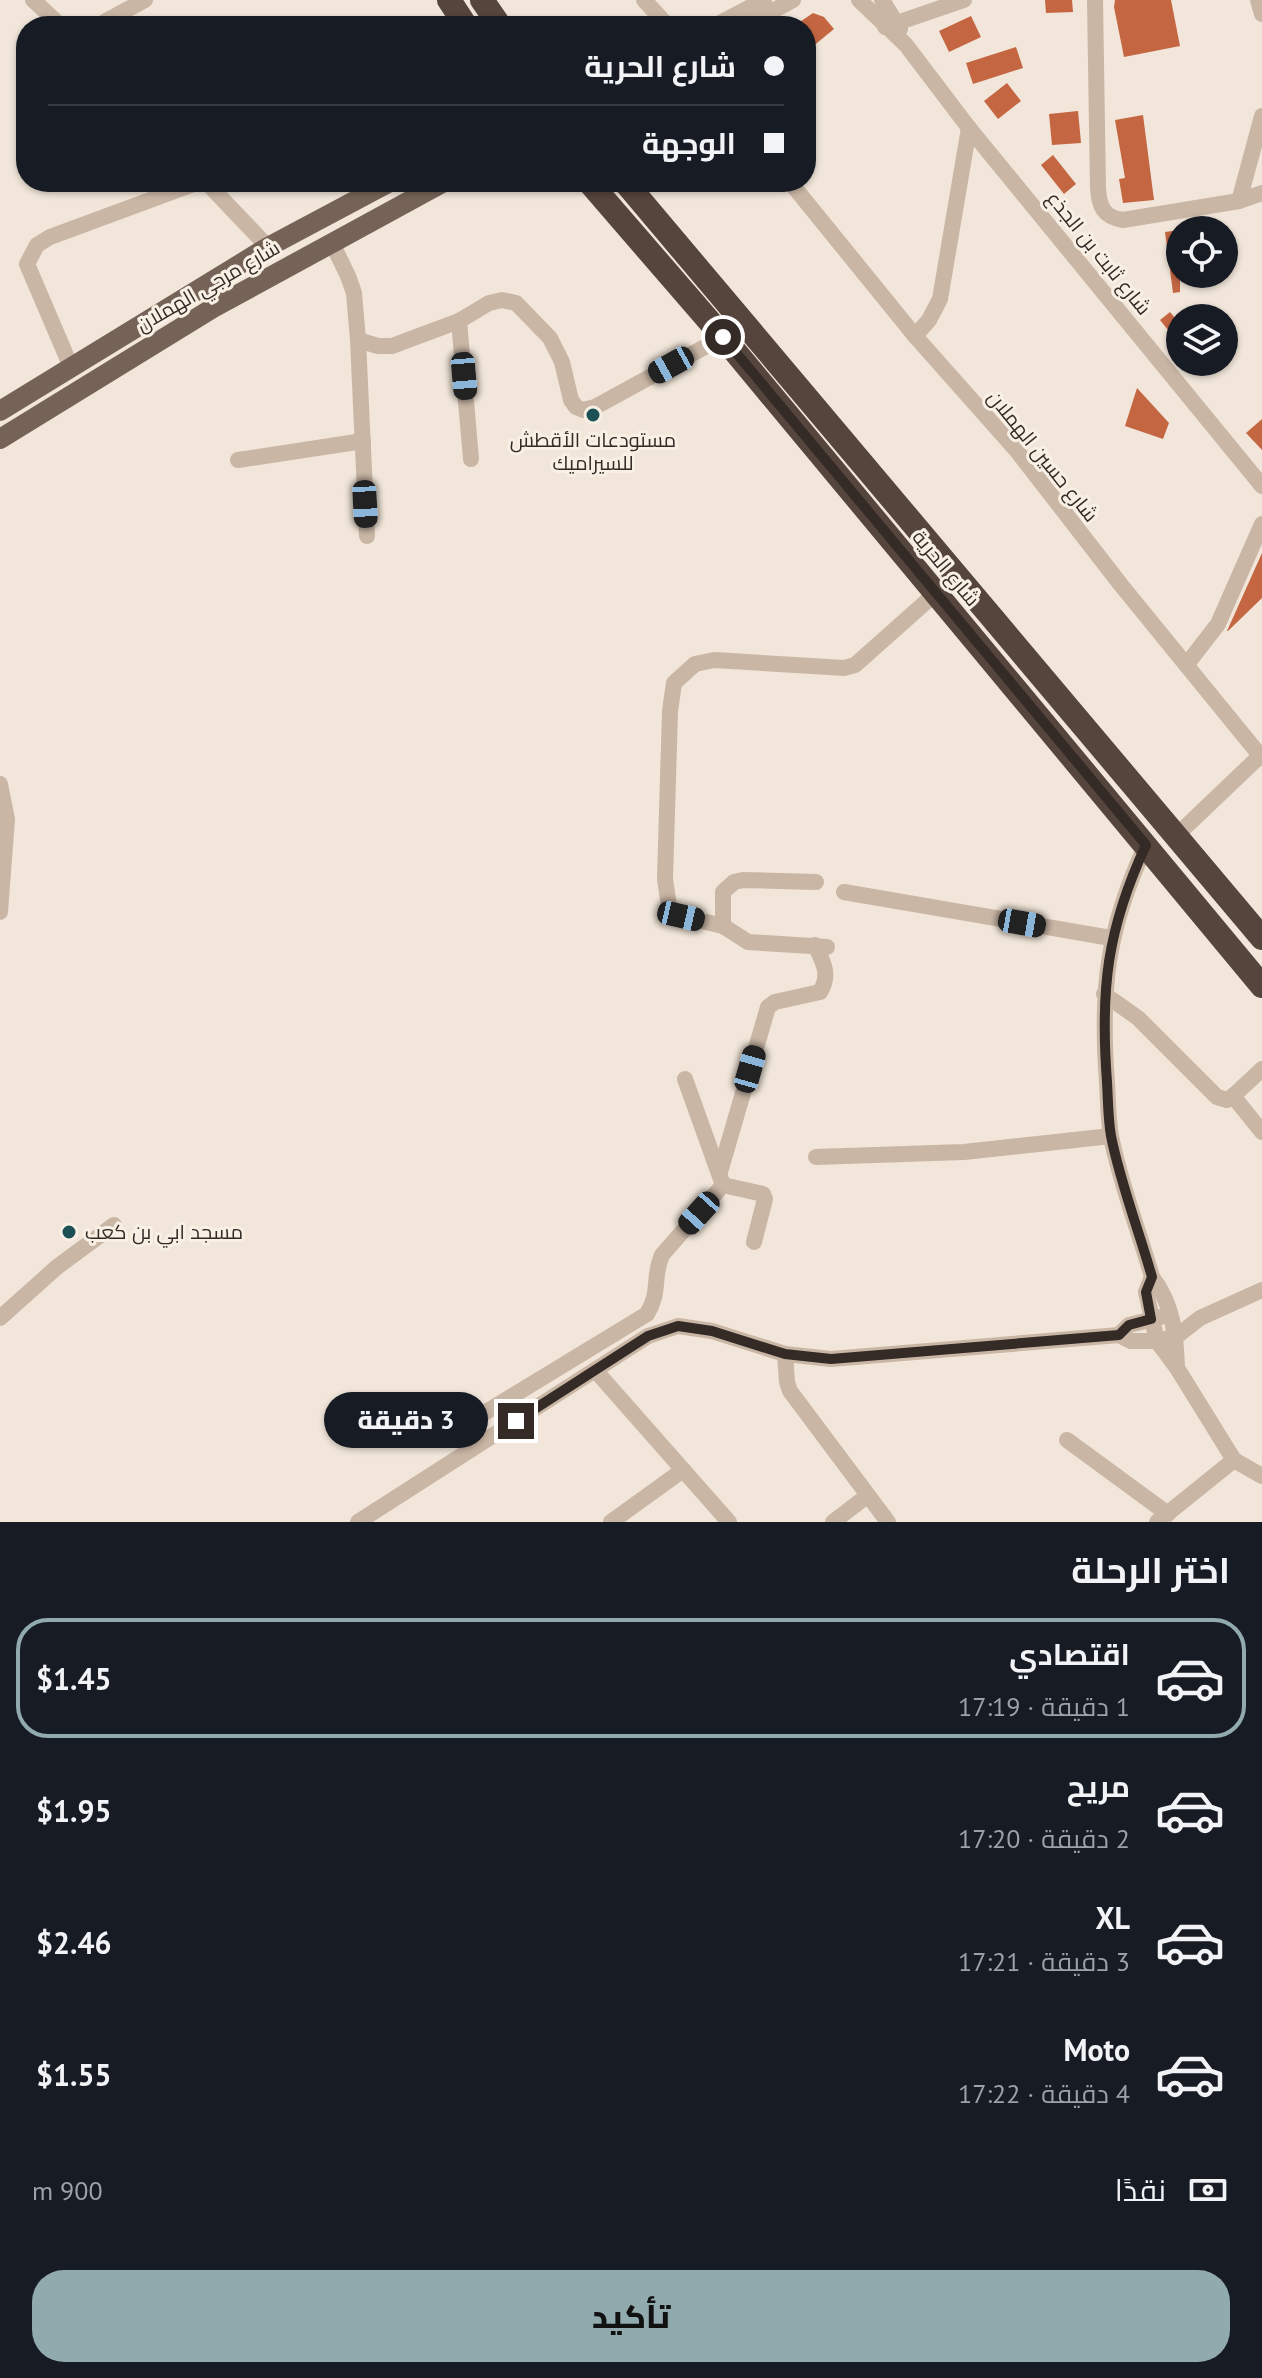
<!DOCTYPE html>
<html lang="ar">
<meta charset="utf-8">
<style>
:root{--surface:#171b24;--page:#20242c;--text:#f1f3f6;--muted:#9ea1a6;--line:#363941;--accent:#91aaae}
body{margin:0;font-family:"PT Sans",Cairo,sans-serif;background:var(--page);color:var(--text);direction:rtl;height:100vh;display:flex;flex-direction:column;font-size:30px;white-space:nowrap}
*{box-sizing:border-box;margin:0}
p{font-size:26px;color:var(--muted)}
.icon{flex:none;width:44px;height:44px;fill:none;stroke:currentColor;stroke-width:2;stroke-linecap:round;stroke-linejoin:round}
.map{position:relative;height:1522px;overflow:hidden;direction:ltr}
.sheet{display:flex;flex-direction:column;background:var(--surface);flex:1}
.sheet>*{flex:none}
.banner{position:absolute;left:16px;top:16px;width:800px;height:176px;border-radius:32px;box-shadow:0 2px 6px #0004;direction:rtl;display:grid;align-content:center;height:176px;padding:0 32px;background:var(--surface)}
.tools{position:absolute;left:1166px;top:216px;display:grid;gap:16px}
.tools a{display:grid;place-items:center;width:72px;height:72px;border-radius:50%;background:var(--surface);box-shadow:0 2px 6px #0004;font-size:40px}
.end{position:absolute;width:36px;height:36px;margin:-18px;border:10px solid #342b26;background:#fff;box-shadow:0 0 0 4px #fff}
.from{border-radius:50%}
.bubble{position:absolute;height:56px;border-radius:28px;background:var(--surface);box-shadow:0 2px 6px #0004;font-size:26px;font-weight:800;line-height:56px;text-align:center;direction:rtl}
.car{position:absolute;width:24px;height:48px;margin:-24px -12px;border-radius:10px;box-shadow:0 0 6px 2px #0007;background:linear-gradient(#222 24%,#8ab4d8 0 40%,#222 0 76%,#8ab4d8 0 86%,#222 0)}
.banner b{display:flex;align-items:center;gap:28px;height:76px;font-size:30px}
.banner b+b{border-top:2px solid var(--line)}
.banner i{width:20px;height:20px;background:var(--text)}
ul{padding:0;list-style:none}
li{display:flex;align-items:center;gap:24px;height:120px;margin:0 16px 12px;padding:0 16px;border:4px solid transparent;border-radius:32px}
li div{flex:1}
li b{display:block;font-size:30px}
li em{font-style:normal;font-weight:800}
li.current{border-color:var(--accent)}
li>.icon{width:72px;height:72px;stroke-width:1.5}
h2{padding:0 32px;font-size:36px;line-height:96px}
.pay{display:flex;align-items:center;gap:20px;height:88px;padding:0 32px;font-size:30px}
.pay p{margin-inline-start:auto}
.cta{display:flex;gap:16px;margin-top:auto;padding:16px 32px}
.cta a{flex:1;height:92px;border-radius:32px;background:var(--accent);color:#111;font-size:32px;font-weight:800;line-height:92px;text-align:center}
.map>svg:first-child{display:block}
</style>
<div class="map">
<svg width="1262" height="1522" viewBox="0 0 1262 1522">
<rect width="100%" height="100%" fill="#f1e6d9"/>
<g fill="#c56642">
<polygon points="1045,0 1072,0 1073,12 1046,13"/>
<polygon points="1115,0 1171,0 1180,46 1124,57 1114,7"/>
<polygon points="813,13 824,17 834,29 806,52 806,26 794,26"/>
<polygon points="971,16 981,37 949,52 939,31"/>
<polygon points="1016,47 1023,68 973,84 966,63"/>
<polygon points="1007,83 1021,101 998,119 984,101"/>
<polygon points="1078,111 1081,143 1052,145 1049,114"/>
<polygon points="1143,115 1154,200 1123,203 1119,179 1125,178 1115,120"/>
<polygon points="1053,155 1076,184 1064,194 1041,165"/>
<polygon points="1180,230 1180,292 1173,293 1165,232"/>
<polygon points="1170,312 1180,324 1180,345 1160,320"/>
<polygon points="1137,388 1169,423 1163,439 1125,426"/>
<polygon points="1262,419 1262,450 1246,433"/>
<polygon points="1262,553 1262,598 1228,631 1227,631"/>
</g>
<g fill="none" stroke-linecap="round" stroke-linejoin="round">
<g stroke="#c9b6a5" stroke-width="16">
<polyline points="33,0 61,26"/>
<polyline points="644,0 668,26"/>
<polyline points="859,0 906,45 969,128 1262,486"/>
<polyline points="882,0 900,29"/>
<path d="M1095 0 1098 188C1099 206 1103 217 1123 220L1239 201 1262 193"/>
<polyline points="1258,0 1262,14"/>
<polyline points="104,22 145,0"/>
<polyline points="617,26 666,25"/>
<polyline points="714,26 764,0"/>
<polyline points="745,26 793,0"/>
<polyline points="885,27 964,0"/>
<polyline points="206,182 268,247"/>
<polyline points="790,182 915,336 1017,451 1121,585 1262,758"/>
<polyline points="1239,201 1262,116"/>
<polyline points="332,243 348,276 354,293 358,340 367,536"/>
<polyline points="459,321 471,459"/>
<polyline points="915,336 929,320 940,299 969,128"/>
<polyline points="358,340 378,346 392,346 459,321 489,303 502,300 516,303 550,338 562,362 571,400 576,407 583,410 595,407 723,337"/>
<polyline points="71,367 27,264 37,245 50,237 199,182"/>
<polyline points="238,460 363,441"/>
<polyline points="1187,664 1218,624 1262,524"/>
<polyline points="0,784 7,819 0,912"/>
<polyline points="1177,835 1262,754"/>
<path d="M1146 845C1107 928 1100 990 1107 1082 1108 1099 1108 1119 1111 1136 1120 1183 1139 1231 1152 1277 1173 1304 1176 1334 1177 1368"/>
<polyline points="844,892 1111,938"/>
<polyline points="723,926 723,892 734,882 743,880 816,882"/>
<polyline points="827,947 748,942 723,926 681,916 669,906 665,879 670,711 674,683 695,664 714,660 844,668 855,665 936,593"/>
<polyline points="1104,994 1138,1018 1217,1097 1227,1100 1233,1096"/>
<polyline points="1262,1069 1233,1096 1262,1132"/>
<polyline points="816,1157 964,1152 1111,1136"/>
<path d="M720 1172 768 1007 775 1002 820 992C831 974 823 962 815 945"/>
<polyline points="723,1185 763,1194 765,1199 754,1242"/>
<polyline points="1152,1277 1146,1292 1157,1341 1177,1368 1234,1460 1262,1476"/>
<polyline points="0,1318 57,1267 114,1225"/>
<polyline points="1119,1335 1129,1325 1161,1317"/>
<polyline points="785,1354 787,1382 790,1391 888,1522"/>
<polyline points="595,1370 729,1522"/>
<path d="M481 1415 647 1314C661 1291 652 1278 662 1255L723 1185 685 1079"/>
<polyline points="1067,1440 1168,1514"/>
<polyline points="358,1522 648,1336 678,1326 712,1331 785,1354 831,1359 1119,1335 1131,1341 1157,1341 1177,1336 1200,1318 1262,1290"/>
<polyline points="611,1522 683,1470"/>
<polyline points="833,1522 867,1496"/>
<polyline points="1157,1522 1234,1460"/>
</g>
<g stroke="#766357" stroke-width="20">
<polyline points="0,411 268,247 390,182"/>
<polyline points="0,439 213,308 444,182"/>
</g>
<g stroke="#55453d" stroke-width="24">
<polyline points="449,0 466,26"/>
<polyline points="482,0 500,26"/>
<polyline points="589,182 723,337 1262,986"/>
<polyline points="625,182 1262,938"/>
</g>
</g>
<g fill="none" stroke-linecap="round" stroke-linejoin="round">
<path stroke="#342b26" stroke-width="10" d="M516 1421 648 1336 678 1326 712 1331 785 1354 831 1359 1119 1335 1129 1325 1151 1319 1146 1292 1152 1277C1139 1231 1120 1182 1111 1136 1108 1119 1108 1099 1107 1082 1100 989 1107 929 1146 845L723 337"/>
</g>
<g fill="#1c5055" stroke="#f9f0e5" stroke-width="3">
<circle cx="593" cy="415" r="8"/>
<circle cx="69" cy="1232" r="8"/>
</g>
<g text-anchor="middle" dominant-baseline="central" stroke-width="6" stroke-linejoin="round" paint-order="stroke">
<g font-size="20" fill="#342b26" stroke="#f9f0e5">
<text transform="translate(1099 253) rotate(51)">شارع ثابت بن الجذع</text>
<text transform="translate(208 286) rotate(-30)">شارع مرجي الهملان</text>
<text transform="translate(1043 456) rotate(51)">شارع حسين الهملان</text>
<text transform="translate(946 568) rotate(50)">شارع الحرية</text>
</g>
<g font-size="20" fill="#342b26" stroke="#f9f0e5">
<text x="593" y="440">مستودعات الأقطش<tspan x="593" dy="23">للسيراميك</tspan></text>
<text x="85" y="1232" text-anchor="start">مسجد ابي بن كعب</text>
</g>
</g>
</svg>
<div class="tools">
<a><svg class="icon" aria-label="locate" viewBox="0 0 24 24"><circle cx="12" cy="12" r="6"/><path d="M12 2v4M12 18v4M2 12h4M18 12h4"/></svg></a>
<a><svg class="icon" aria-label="layers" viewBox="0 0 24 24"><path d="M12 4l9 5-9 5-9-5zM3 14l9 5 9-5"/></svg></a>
</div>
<i class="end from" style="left:723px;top:337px"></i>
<i class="end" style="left:516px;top:1421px"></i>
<div class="bubble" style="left:324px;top:1392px;width:164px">3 دقيقة</div>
<i class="car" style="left:671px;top:365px;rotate:241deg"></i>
<i class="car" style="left:464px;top:376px;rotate:175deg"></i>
<i class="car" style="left:365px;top:504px;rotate:177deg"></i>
<i class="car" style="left:681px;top:916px;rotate:103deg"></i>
<i class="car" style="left:1022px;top:923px;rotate:100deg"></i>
<i class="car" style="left:750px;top:1069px;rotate:16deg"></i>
<i class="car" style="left:699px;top:1213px;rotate:222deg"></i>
<div class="banner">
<b><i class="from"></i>شارع الحرية</b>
<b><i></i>الوجهة</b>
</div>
</div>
<section class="sheet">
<h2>اختر الرحلة</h2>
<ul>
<li class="current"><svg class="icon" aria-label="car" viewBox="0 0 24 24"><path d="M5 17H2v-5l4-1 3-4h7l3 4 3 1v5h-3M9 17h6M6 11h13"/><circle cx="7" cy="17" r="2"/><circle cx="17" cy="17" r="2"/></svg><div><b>اقتصادي</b><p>1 دقيقة · 17:19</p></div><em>$1.45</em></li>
<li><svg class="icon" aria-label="car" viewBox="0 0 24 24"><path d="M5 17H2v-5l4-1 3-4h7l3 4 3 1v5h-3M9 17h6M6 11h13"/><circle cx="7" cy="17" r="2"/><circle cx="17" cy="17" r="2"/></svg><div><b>مريح</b><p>2 دقيقة · 17:20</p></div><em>$1.95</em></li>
<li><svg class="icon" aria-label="car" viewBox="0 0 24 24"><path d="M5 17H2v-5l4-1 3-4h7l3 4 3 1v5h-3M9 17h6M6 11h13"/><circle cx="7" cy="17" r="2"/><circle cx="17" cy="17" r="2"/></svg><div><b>XL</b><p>3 دقيقة · 17:21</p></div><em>$2.46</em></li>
<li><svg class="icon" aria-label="car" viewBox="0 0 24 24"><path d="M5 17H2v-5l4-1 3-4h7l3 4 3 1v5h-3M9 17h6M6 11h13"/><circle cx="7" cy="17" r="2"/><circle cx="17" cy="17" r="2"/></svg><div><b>Moto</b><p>4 دقيقة · 17:22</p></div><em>$1.55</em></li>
</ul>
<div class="pay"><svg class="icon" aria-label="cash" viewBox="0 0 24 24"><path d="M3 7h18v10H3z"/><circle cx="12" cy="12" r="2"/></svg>نقدًا<p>900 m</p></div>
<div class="cta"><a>تأكيد</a></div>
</section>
